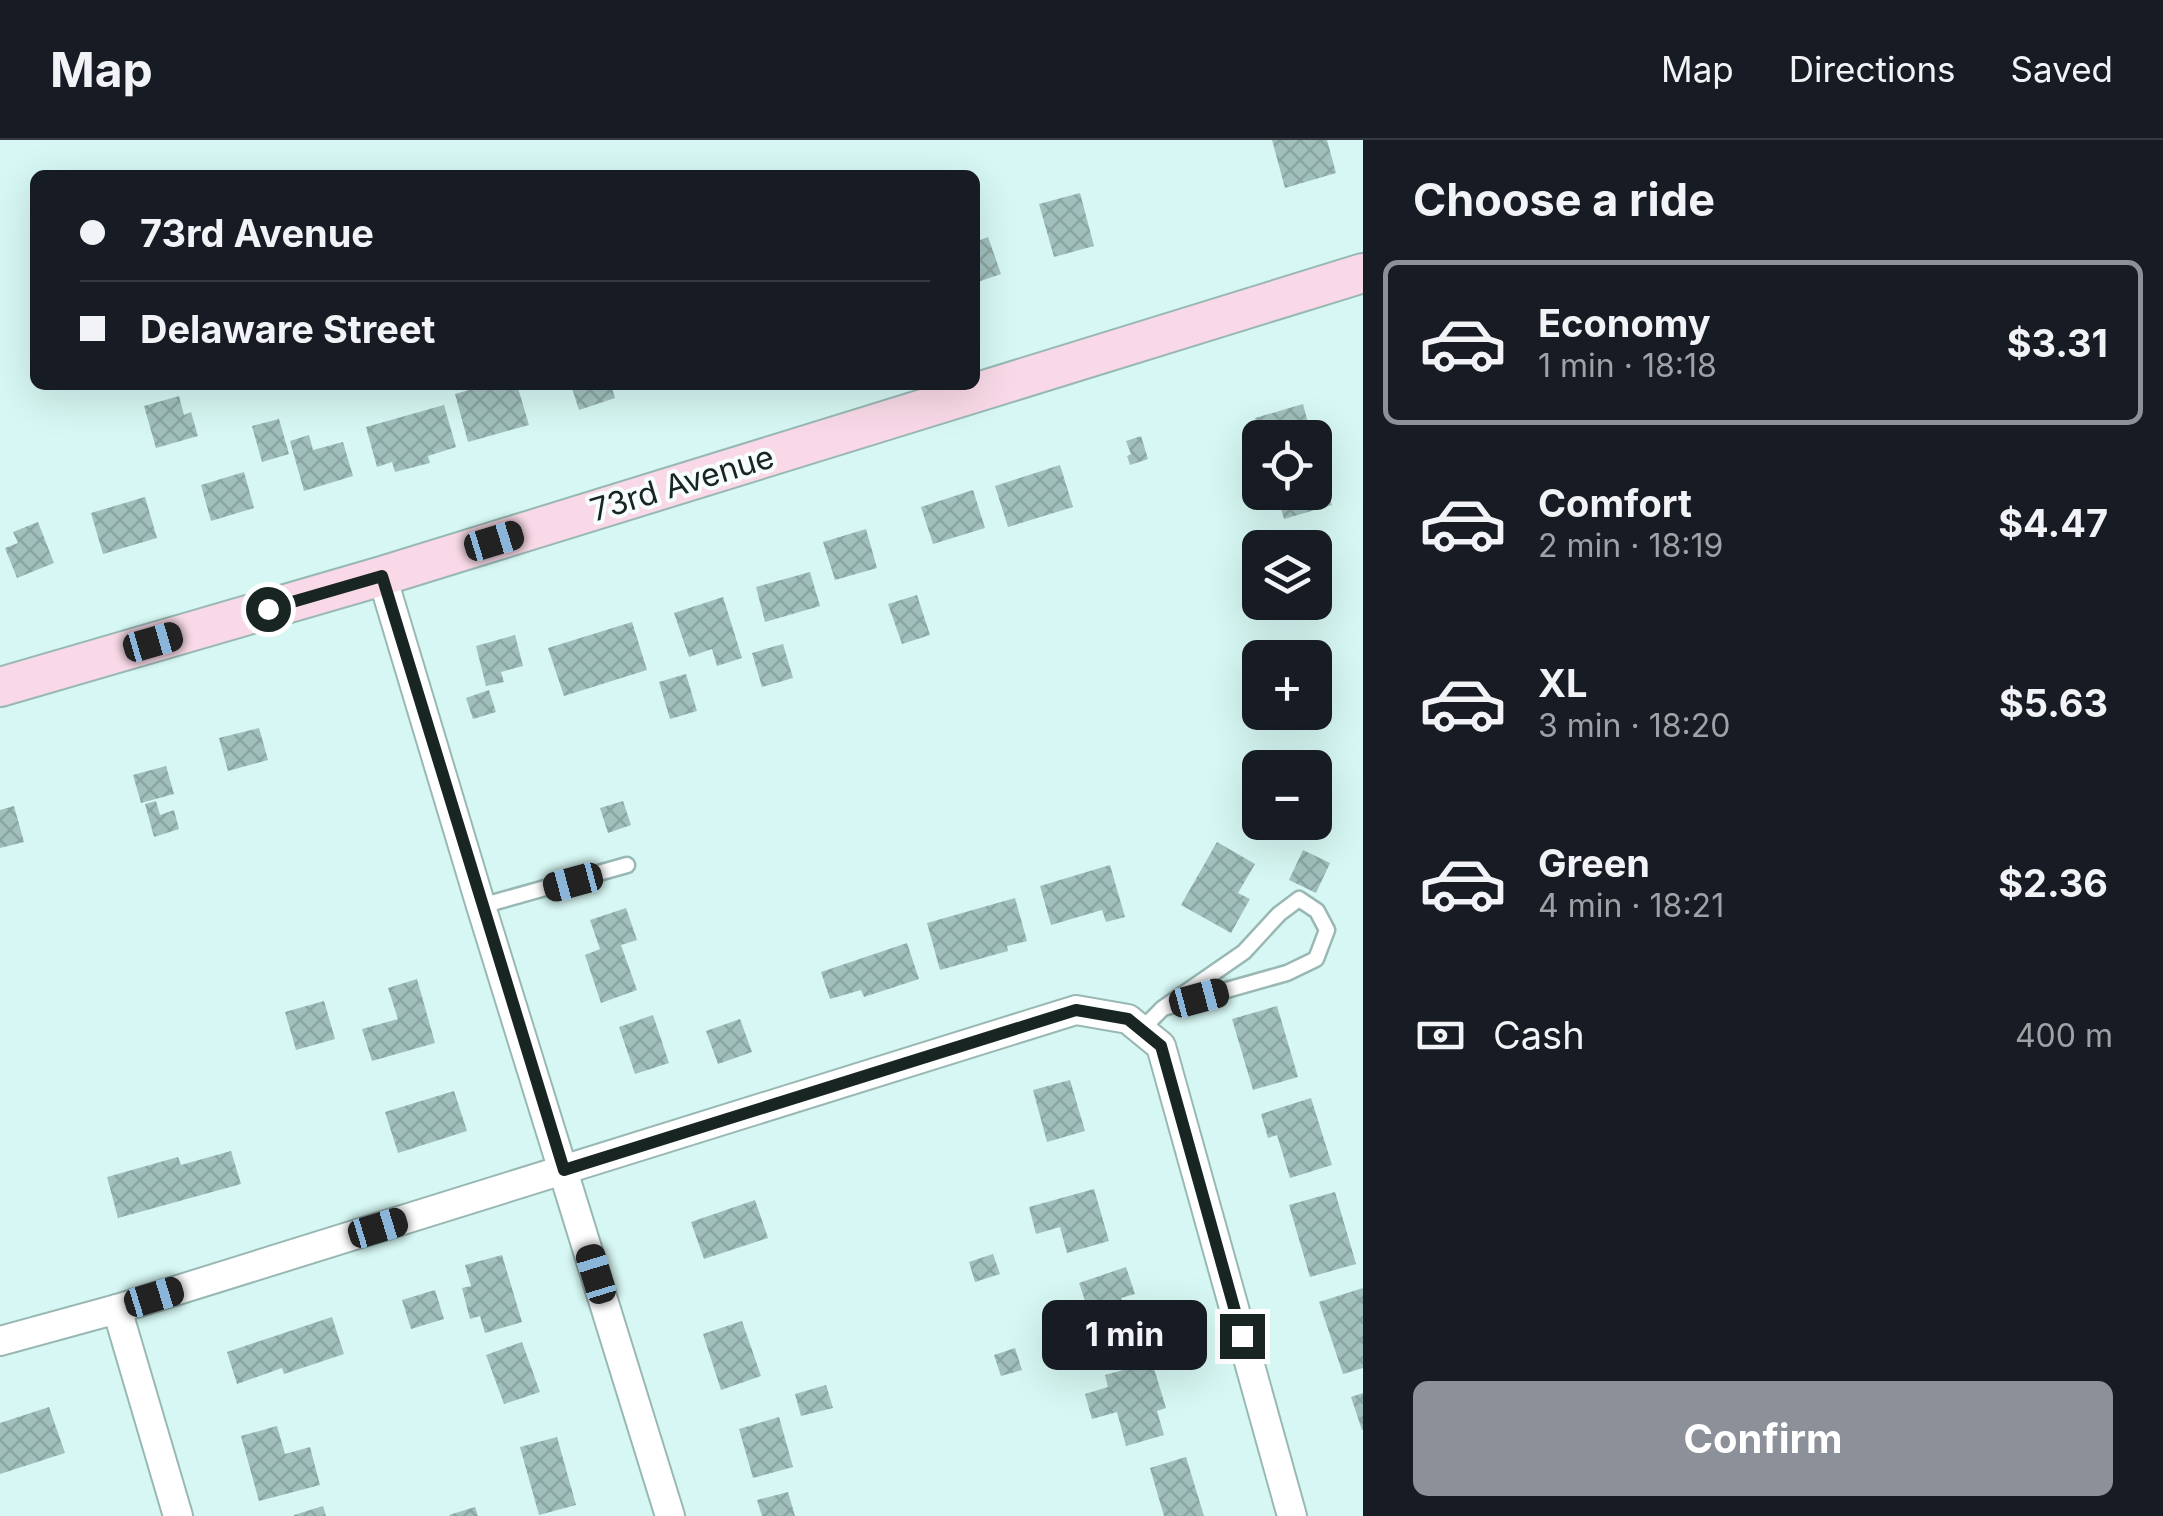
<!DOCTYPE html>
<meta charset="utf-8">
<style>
:root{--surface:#171b24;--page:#242831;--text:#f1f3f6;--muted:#9ea1a6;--line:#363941;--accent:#8c9099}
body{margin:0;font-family:Inter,sans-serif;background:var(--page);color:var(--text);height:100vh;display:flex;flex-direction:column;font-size:38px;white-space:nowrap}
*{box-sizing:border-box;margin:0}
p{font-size:32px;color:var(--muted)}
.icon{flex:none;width:55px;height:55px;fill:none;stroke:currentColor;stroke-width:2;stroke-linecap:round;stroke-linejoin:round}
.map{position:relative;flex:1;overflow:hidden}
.sheet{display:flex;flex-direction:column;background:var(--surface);width:800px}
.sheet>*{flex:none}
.banner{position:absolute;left:30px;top:30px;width:950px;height:220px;border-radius:15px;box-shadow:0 10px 40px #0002;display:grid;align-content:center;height:220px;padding:0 50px;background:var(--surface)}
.fabs{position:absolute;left:1242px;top:280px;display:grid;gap:20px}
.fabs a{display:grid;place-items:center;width:90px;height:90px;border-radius:15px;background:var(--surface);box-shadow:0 10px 40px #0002;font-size:50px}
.end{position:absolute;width:45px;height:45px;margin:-22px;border:12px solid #182523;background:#fff;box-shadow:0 0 0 5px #fff}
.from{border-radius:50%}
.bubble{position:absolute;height:70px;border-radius:15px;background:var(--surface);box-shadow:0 10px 40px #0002;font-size:32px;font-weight:700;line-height:70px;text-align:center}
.car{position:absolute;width:30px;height:60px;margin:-30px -15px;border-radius:12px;box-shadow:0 0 8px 2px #0007;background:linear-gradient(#222 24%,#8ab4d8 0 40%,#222 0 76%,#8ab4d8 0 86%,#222 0)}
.banner b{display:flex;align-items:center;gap:35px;height:95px;font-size:38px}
.banner b+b{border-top:2px solid var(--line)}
.banner i{width:25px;height:25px;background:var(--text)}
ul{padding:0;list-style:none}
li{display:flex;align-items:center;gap:30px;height:165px;margin:0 20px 15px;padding:0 30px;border:5px solid transparent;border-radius:15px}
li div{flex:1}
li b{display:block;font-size:38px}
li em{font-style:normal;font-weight:700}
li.selected{border-color:var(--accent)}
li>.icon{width:90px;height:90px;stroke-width:1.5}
h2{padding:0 50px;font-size:45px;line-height:120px}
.pay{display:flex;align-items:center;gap:25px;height:110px;padding:0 50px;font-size:38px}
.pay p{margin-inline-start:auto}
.cta{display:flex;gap:20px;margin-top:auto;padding:20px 50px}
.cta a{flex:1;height:115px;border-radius:15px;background:var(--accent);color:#fff;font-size:40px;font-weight:700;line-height:115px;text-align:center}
header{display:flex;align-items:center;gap:60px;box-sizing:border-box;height:140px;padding:0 50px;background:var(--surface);border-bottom:2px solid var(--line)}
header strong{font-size:48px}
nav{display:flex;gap:55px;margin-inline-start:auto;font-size:35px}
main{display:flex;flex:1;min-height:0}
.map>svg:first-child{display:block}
</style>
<header>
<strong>Map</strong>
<nav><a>Map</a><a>Directions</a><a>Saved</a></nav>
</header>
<main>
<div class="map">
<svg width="1363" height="1376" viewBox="0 0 1363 1376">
<defs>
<pattern id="building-cross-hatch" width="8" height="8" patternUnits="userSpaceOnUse" patternTransform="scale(2.5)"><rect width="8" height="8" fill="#a1c0bc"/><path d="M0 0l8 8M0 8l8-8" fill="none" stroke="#8aa5a1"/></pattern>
</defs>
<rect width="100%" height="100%" fill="#d6f7f3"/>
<g fill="url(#building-cross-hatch)">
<polygon points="1272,0 1327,0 1336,33 1285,48"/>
<polygon points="1080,53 1094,106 1054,117 1039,64"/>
<polygon points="988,97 1001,134 975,143 975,102"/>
<polygon points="486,245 525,245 518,248 529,285 468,302 455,254"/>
<polygon points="571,245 611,245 615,258 579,270"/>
<polygon points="179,256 184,275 191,272 198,296 156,308 144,266"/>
<polygon points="1303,264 1312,298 1260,298 1255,278"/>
<polygon points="444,265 456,307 428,316 430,323 395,332 392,322 377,327 366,287"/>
<polygon points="279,279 289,314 262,322 252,286"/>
<polygon points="309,295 313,310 343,302 353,336 304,351 290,301"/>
<polygon points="1141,296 1148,319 1130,325 1127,316 1131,314 1126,301"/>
<polygon points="1315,310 1332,365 1284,379 1276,352 1315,352"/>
<polygon points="1060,325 1073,367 1008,387 995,346"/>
<polygon points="244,332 254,368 211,381 201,345"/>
<polygon points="973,350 985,388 933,404 921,367"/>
<polygon points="145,357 157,398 103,414 91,373"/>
<polygon points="38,382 54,423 17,438 5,408 18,403 13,392"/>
<polygon points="866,389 877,428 835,440 823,402"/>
<polygon points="810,432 820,466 765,482 756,447"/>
<polygon points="917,455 930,495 902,504 888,464"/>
<polygon points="723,457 742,518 717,526 712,509 689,517 674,473"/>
<polygon points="632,482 647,530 564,556 548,508"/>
<polygon points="515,495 523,526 501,532 504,542 486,546 476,506"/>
<polygon points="783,504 793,538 762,547 752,513"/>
<polygon points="686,534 697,571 670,579 659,542"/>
<polygon points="489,550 496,572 473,579 466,558"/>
<polygon points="259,588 268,620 228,631 219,598"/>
<polygon points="166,626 174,654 141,663 133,635"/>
<polygon points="156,661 160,675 174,670 179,689 154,697 145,664"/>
<polygon points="623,661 631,685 608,693 600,668"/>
<polygon points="14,666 24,702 0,708 0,670"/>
<polygon points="1217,702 1255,724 1238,753 1250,759 1231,793 1181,765"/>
<polygon points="1303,710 1330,723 1316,753 1289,740"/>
<polygon points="1110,725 1125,777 1106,782 1102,770 1051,785 1040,746"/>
<polygon points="1015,758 1027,801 1007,806 1008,811 940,830 927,783"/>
<polygon points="626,768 637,800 621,805 637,850 601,863 585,815 600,809 590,780"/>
<polygon points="907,803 919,839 864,857 861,850 830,859 821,832"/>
<polygon points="417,839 435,903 372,921 362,889 398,879 388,848"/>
<polygon points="324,861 335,899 296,910 285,872"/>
<polygon points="1277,866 1298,937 1253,950 1232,879"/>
<polygon points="653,875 669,923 635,934 619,887"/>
<polygon points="740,879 752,912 718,924 706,891"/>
<polygon points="1070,940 1085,991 1047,1002 1033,950"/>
<polygon points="454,951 467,991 398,1013 385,972"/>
<polygon points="1311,958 1332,1025 1290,1038 1277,995 1268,998 1261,974"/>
<polygon points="231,1011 241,1044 118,1078 107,1037 178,1017 181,1025"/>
<polygon points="1094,1049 1109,1101 1067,1113 1060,1087 1036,1094 1029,1067"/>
<polygon points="1335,1052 1356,1124 1310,1137 1289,1065"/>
<polygon points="755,1060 768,1098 704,1119 691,1082"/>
<polygon points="993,1114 1000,1134 975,1142 969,1122"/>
<polygon points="502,1115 522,1182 485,1193 480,1176 470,1179 462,1148 471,1146 465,1125"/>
<polygon points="1126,1127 1135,1154 1121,1158 1128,1179 1095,1190 1079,1143"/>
<polygon points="1363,1148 1363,1228 1343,1234 1319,1162"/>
<polygon points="435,1150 444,1179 411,1189 402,1160"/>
<polygon points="332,1177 344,1214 284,1234 282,1228 237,1244 227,1212"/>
<polygon points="742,1181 761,1236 721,1250 703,1194"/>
<polygon points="522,1202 540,1252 504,1264 486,1215"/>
<polygon points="1015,1208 1022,1230 1001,1236 994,1215"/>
<polygon points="1152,1222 1166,1268 1157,1271 1164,1295 1126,1306 1117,1272 1092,1279 1085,1254 1108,1247 1105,1235"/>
<polygon points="826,1245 833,1268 801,1276 795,1254"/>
<polygon points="1363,1253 1363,1290 1362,1290 1351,1257"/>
<polygon points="49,1267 65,1313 0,1334 0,1283"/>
<polygon points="779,1277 793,1327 753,1338 739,1289"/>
<polygon points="277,1286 285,1314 310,1307 320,1345 259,1361 241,1296"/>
<polygon points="557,1297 576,1365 539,1375 520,1307"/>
<polygon points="1186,1317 1204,1376 1164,1376 1150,1328"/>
<polygon points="788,1352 795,1376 762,1376 757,1360"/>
<polygon points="323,1366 326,1376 294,1376 294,1375"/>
<polygon points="475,1367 478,1376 450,1376 449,1375"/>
</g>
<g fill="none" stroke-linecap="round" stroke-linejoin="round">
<defs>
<g id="lane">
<polyline points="481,766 627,725"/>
<polyline points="1141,890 1163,868 1287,833 1316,819 1327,790 1317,771 1299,759 1279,774 1244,812 1163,868"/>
</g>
<g id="street">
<polyline points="382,436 481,766 670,1376"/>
<polyline points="117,1169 178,1376"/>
<polyline points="0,1201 117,1169 1076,870 1128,879 1161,906 1292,1376"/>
</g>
<polyline id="secondary" points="0,547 382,436 1363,133"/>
</defs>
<use href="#lane" stroke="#99b8b4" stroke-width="19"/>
<use href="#street" stroke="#99b8b4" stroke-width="32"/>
<use href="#secondary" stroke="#99b8b4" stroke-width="42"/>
<use href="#lane" stroke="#fff" stroke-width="14"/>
<use href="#street" stroke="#fff" stroke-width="28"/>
<use href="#secondary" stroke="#f9d9e7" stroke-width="38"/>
</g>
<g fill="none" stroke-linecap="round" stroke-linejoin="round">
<polyline stroke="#182523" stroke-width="12" points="268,469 382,436 564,1030 1076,870 1128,879 1161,906 1242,1196"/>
</g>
<g text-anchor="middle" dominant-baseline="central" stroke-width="8" stroke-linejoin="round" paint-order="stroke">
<g font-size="32" fill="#182523" stroke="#f7fefd">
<text transform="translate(682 343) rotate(-17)">73rd Avenue</text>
</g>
</g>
</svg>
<div class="fabs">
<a><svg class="icon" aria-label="locate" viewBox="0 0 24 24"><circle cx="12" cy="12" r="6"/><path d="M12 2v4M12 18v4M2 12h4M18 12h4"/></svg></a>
<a><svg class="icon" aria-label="layers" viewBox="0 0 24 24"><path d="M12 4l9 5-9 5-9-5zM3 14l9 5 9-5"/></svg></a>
<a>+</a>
<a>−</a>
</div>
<i class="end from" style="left:268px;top:469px"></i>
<i class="end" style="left:1242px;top:1196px"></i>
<div class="bubble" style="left:1042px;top:1160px;width:165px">1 min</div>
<i class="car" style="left:494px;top:401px;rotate:73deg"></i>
<i class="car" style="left:153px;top:502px;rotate:74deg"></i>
<i class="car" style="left:573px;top:742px;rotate:255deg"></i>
<i class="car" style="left:1199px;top:858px;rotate:75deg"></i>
<i class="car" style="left:378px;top:1088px;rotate:73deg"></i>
<i class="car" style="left:596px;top:1134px;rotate:343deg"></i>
<i class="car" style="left:154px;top:1157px;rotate:73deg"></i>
<div class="banner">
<b><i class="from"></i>73rd Avenue</b>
<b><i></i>Delaware Street</b>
</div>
</div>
<section class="sheet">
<h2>Choose a ride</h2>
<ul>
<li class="selected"><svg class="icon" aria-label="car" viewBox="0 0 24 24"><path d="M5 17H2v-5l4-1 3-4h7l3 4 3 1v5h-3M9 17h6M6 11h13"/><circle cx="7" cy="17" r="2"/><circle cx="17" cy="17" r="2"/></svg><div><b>Economy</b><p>1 min · 18:18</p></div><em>$3.31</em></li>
<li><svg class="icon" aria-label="car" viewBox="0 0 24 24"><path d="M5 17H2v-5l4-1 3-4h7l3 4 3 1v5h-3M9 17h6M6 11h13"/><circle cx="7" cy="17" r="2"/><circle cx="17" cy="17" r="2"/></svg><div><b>Comfort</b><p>2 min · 18:19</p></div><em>$4.47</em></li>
<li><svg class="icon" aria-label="car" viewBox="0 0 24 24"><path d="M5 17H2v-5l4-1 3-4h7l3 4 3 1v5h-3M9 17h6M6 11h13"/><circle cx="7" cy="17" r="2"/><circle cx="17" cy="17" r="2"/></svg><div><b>XL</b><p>3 min · 18:20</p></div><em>$5.63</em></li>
<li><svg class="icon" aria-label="car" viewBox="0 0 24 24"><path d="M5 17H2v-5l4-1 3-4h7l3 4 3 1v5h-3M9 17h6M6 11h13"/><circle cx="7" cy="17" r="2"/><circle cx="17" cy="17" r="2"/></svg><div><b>Green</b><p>4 min · 18:21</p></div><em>$2.36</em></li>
</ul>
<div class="pay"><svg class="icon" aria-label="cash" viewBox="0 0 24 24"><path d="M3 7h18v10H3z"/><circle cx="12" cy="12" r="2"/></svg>Cash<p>400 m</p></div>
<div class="cta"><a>Confirm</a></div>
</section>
</main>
